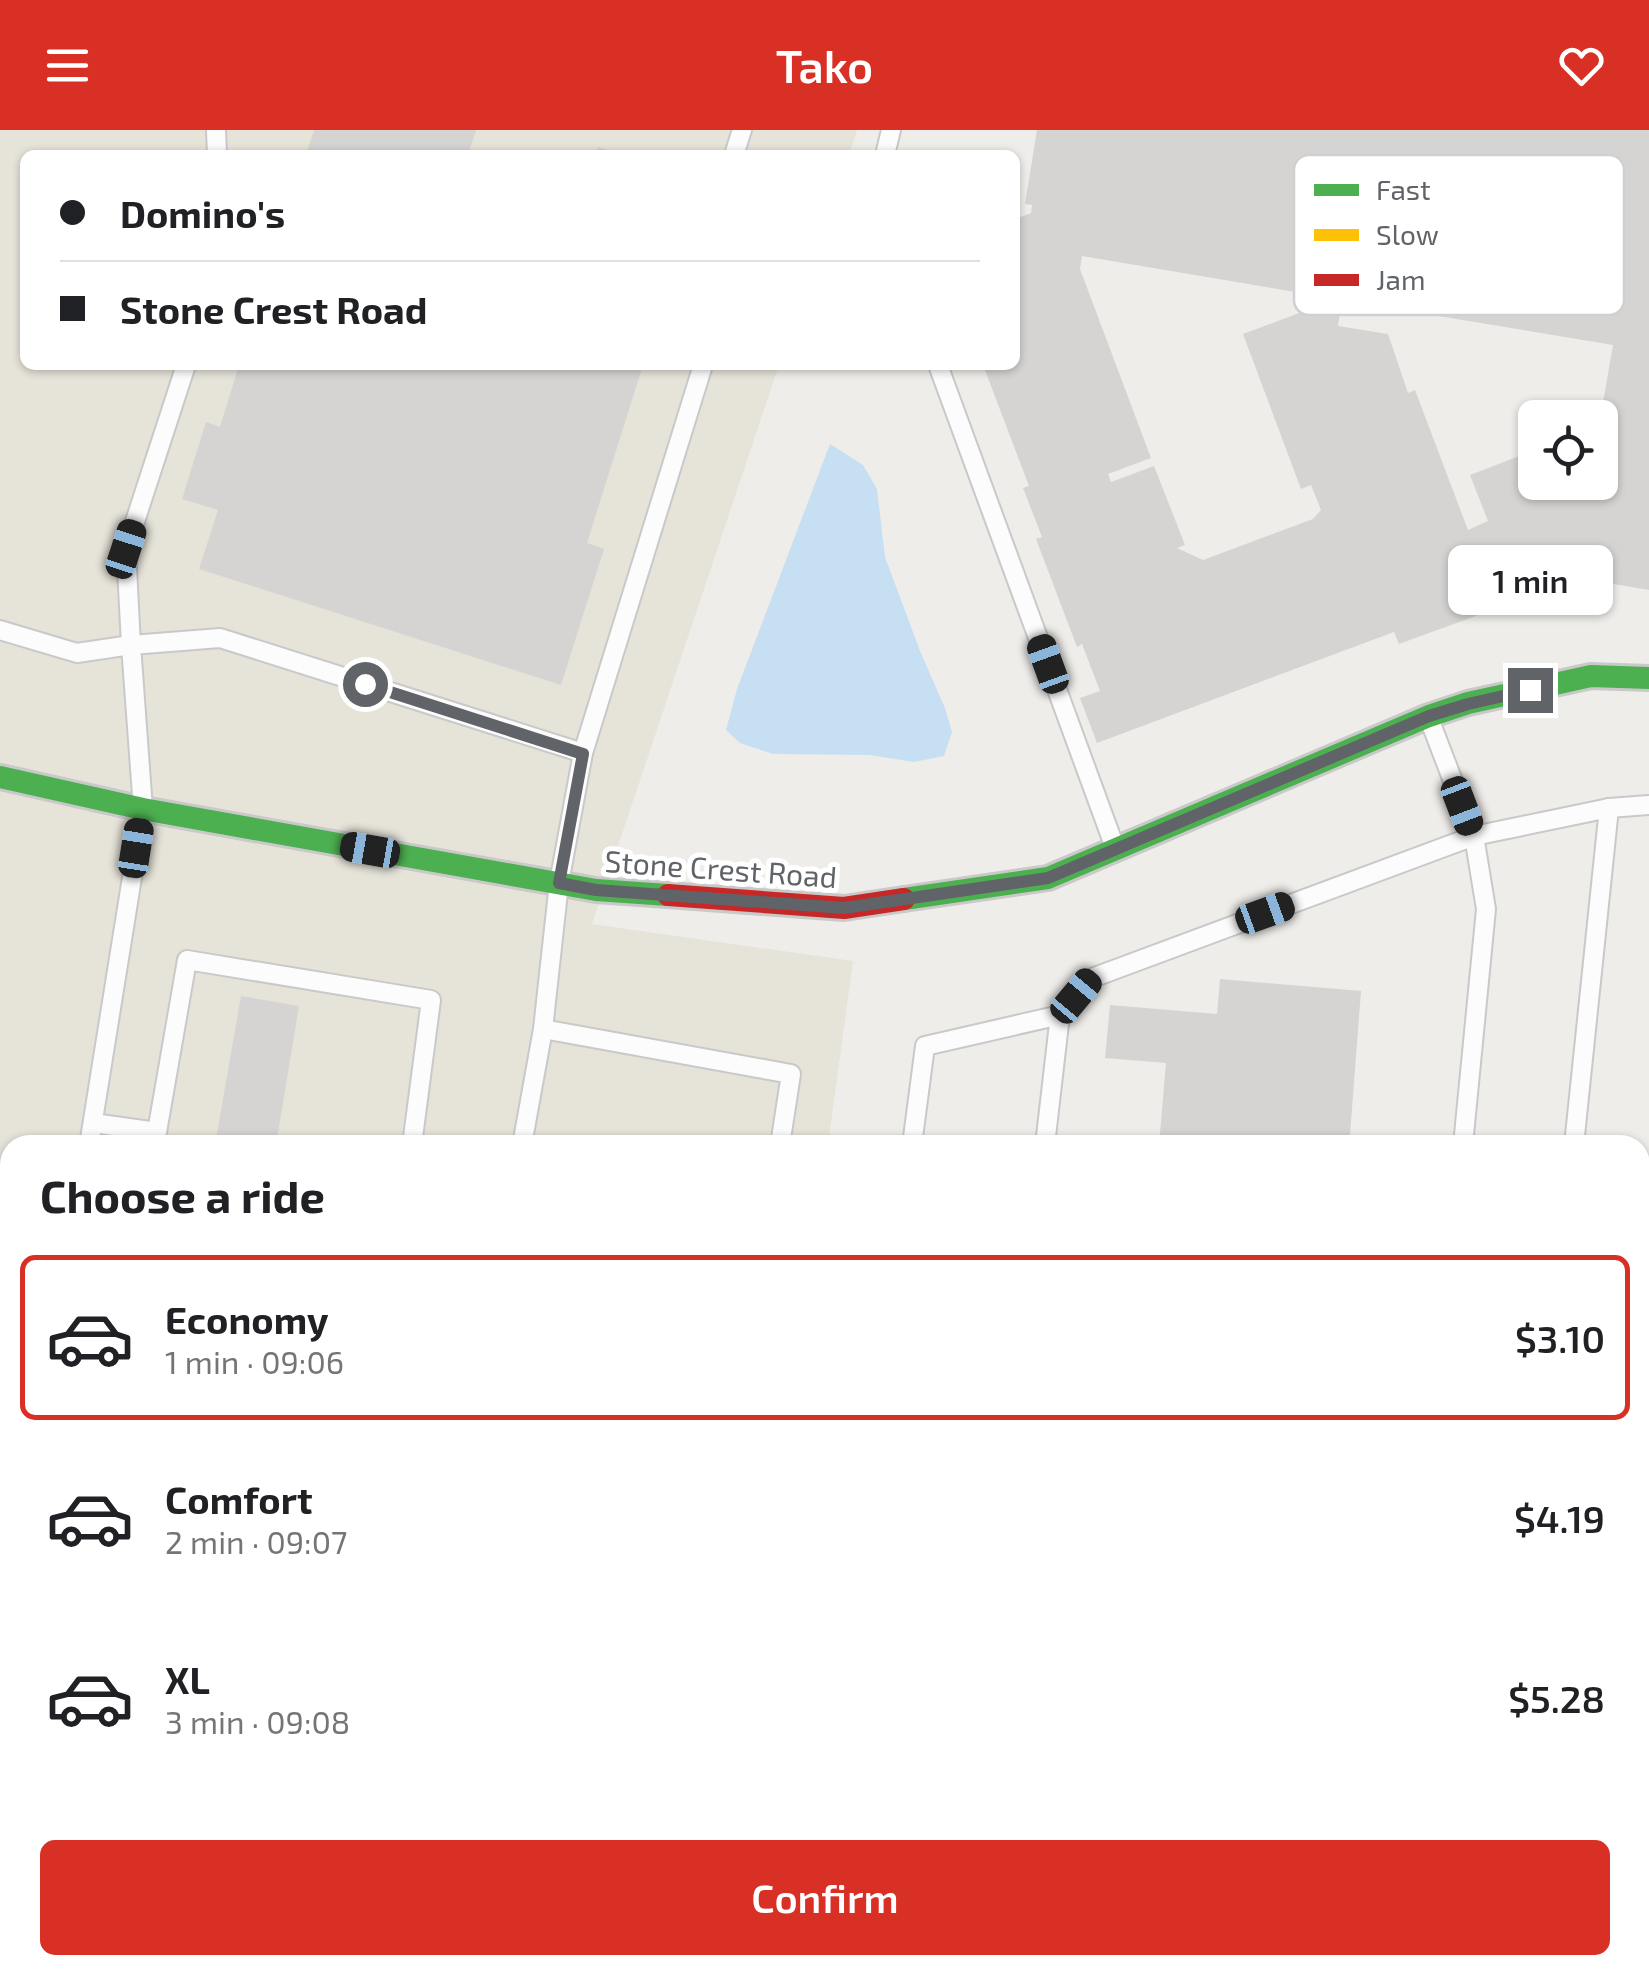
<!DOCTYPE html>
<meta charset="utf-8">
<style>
:root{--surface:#fff;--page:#f2f2f2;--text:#202124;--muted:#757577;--line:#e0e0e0;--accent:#d93025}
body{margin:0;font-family:"Exo 2",sans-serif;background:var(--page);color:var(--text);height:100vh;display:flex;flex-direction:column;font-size:38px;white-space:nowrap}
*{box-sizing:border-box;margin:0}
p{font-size:32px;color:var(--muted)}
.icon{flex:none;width:55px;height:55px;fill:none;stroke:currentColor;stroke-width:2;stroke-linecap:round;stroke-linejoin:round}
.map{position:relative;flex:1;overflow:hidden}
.drawer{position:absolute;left:0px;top:1005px;width:1650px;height:840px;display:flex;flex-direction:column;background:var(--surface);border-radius:30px 30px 0 0;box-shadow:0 2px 8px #0004}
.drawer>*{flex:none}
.banner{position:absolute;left:20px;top:20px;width:1000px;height:220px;border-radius:15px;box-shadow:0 2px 8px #0004;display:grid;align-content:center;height:220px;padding:0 40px;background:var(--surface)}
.buttons{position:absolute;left:1518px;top:270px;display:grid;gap:20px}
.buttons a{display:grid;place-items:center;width:100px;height:100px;border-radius:15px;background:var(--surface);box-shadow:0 2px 8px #0004;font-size:50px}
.end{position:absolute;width:45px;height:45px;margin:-22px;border:12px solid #606367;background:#fff;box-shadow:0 0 0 5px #fff}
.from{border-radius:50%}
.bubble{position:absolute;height:70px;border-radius:15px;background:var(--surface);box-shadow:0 2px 8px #0004;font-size:32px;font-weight:600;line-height:70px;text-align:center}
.car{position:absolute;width:30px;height:60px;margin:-30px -15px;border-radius:12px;box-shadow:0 0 8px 2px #0007;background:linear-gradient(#222 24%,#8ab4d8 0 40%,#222 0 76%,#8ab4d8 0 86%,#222 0)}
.banner b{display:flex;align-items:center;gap:35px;height:95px;font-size:38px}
.banner b+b{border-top:2px solid var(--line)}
.banner i{width:25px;height:25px;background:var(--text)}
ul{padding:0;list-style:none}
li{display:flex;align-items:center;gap:30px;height:165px;margin:0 20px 15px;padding:0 20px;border:5px solid transparent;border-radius:15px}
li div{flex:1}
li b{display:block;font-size:38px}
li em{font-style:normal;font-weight:600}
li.active{border-color:var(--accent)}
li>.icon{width:90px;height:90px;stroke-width:1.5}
h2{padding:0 40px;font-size:45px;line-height:120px}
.action{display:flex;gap:20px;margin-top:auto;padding:20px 40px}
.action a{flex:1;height:115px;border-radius:15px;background:var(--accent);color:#fff;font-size:40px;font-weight:600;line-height:115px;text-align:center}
header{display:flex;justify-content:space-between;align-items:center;height:130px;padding:0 40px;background:var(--accent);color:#fff;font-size:45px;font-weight:600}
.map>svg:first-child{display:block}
</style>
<header><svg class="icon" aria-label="menu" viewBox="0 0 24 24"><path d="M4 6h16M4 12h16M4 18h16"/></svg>Tako<svg class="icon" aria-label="heart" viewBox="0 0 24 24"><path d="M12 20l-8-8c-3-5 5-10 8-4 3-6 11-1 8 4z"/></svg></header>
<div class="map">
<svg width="1649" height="1845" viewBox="0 0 1649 1845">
<rect width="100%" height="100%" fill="#efedea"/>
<polygon fill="#e6e3d9" points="0,0 857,0 849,25 25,25 25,235 779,235 592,794 853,831 828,1015 10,1015 10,1260 0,1258"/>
<polygon fill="#c6dff2" points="830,314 863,335 877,359 885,427 920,521 945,578 952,602 944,626 914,632 869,625 773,624 740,613 726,600 737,559"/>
<g fill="#d5d4d3" fill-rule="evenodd">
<polygon points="314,0 476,0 468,25 306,25"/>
<path d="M1037 0H1649V460L1583 449 1534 468 1532 461 1514 467 1503 438 1490 443 1503 476 1399 514 1394 502 1097 613 1080 568 1100 561 1082 514 1077 517 1036 409 1042 407 1023 358 1029 356 983 235H1015V89L1031 83 1032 75 1025 74ZM1082 126 1319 166 1318 176 1243 204 1301 359 1311 355 1321 380 1313 389 1203 430 1177 418 1185 415 1154 336 1111 352 1108 344 1151 328 1080 139ZM1342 170 1613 215 1600 290V352H1535V320L1470 345 1488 391 1468 400 1415 260 1408 263 1388 204 1338 196Z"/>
<polygon points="598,17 621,24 621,25 595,25"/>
<polygon points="239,235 643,235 587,413 604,419 561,555 199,439 218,380 182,369 206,292 220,297"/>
<polygon points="1220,849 1361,861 1350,1005 1439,1012 1439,1015 1159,1015 1166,933 1105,928 1110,875 1217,884"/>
<polygon points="241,866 299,876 276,1015 215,1015"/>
<polygon points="613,1007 642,1013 642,1015 612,1015"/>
</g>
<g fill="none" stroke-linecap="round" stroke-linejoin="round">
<defs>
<g id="lane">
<polyline points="216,0 217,25"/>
<polyline points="734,25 742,0"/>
<polyline points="885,25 891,0"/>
<polyline points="938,235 1114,715"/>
<polyline points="0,500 77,523 131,515 126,419 186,235"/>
<polyline points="1430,591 1474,706 1486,779 1463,1015"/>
<polyline points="543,899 791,944 780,1015"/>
<polyline points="93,993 157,1002 187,830 431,870 412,1015"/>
<polyline points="89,1015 143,679 131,515 220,508 583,623"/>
<polyline points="522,1015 543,899 559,753 583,623 703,235"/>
<polyline points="912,1015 925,916 1060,885 1092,848 1474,706 1609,678 1649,675"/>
<polyline points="1045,1015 1060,885"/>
<polyline points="1574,1015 1609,678"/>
<polyline points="0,1187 10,1190"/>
<polyline points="1640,1435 1649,1436"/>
</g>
<g id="fast">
<polyline points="0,647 143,679 596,760 668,765"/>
<polyline points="904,769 1048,748 1429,586 1468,573 1591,546 1649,548"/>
<polyline points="0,1599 10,1600"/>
<polyline points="0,1707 10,1709"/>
<polyline points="741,1835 804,1845"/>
</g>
<polyline id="slow" points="1640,1693 1649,1694"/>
<g id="jam">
<polyline points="668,765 844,778 904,769"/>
<polyline points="0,1443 10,1445"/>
</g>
</defs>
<use href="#lane" stroke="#c9c9c9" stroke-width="22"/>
<use href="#fast" stroke="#c9c9c9" stroke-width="28"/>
<use href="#slow" stroke="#c9c9c9" stroke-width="28"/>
<use href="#jam" stroke="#c9c9c9" stroke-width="28"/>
<use href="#lane" stroke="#fdfcfc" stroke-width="18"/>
<use href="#fast" stroke="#4caf50" stroke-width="22"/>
<use href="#slow" stroke="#ffc107" stroke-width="22"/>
<use href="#jam" stroke="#c62828" stroke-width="22"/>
</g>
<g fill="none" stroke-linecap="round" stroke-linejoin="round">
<polyline stroke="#606367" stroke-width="12" points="365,554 583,624 559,753 596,760 844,778 1048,748 1429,586 1468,574 1530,560"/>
</g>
<g text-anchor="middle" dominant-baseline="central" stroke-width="10" stroke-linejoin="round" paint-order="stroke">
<g font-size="30" fill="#606367" stroke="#fff">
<text transform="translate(721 738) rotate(4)">Stone Crest Road</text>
</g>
</g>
<rect x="1294" y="25" width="330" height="160" rx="15" fill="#fff" stroke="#cfd0d1" stroke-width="2.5"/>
<rect x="1314" y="54" width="45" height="12" fill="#4caf50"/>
<rect x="1314" y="99" width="45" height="12" fill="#ffc107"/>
<rect x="1314" y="144" width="45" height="12" fill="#c62828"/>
<g font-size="28" fill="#606367">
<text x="1376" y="70">Fast</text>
<text x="1376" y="115">Slow</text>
<text x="1376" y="160">Jam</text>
</g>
</svg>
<div class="buttons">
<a><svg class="icon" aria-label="locate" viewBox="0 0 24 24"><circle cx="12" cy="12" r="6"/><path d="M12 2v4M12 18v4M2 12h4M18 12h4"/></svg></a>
</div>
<i class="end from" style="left:365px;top:554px"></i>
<i class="end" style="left:1530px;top:560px"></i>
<div class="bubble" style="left:1448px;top:415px;width:165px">1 min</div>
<i class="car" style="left:126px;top:419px;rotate:18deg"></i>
<i class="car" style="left:1048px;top:534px;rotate:340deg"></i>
<i class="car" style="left:1462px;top:676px;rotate:159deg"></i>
<i class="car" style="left:136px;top:718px;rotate:9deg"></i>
<i class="car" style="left:370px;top:720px;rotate:280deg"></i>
<i class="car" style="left:1265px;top:783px;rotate:70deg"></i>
<i class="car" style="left:1076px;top:866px;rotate:40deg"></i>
<div class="banner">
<b><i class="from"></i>Domino's</b>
<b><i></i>Stone Crest Road</b>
</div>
<section class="drawer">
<h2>Choose a ride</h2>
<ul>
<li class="active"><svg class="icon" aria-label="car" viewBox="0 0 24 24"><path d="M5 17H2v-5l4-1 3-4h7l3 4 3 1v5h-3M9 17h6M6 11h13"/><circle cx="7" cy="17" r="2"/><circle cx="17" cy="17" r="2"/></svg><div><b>Economy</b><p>1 min · 09:06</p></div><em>$3.10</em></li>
<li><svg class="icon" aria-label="car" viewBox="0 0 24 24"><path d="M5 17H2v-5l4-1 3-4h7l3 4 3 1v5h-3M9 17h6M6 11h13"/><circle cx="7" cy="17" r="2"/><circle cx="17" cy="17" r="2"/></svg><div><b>Comfort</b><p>2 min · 09:07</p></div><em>$4.19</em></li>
<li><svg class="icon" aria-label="car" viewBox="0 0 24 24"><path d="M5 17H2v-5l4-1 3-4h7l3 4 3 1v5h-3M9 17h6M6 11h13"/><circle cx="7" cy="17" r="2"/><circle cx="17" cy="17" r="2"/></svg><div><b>XL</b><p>3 min · 09:08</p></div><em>$5.28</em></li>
</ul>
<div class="action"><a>Confirm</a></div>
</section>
</div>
